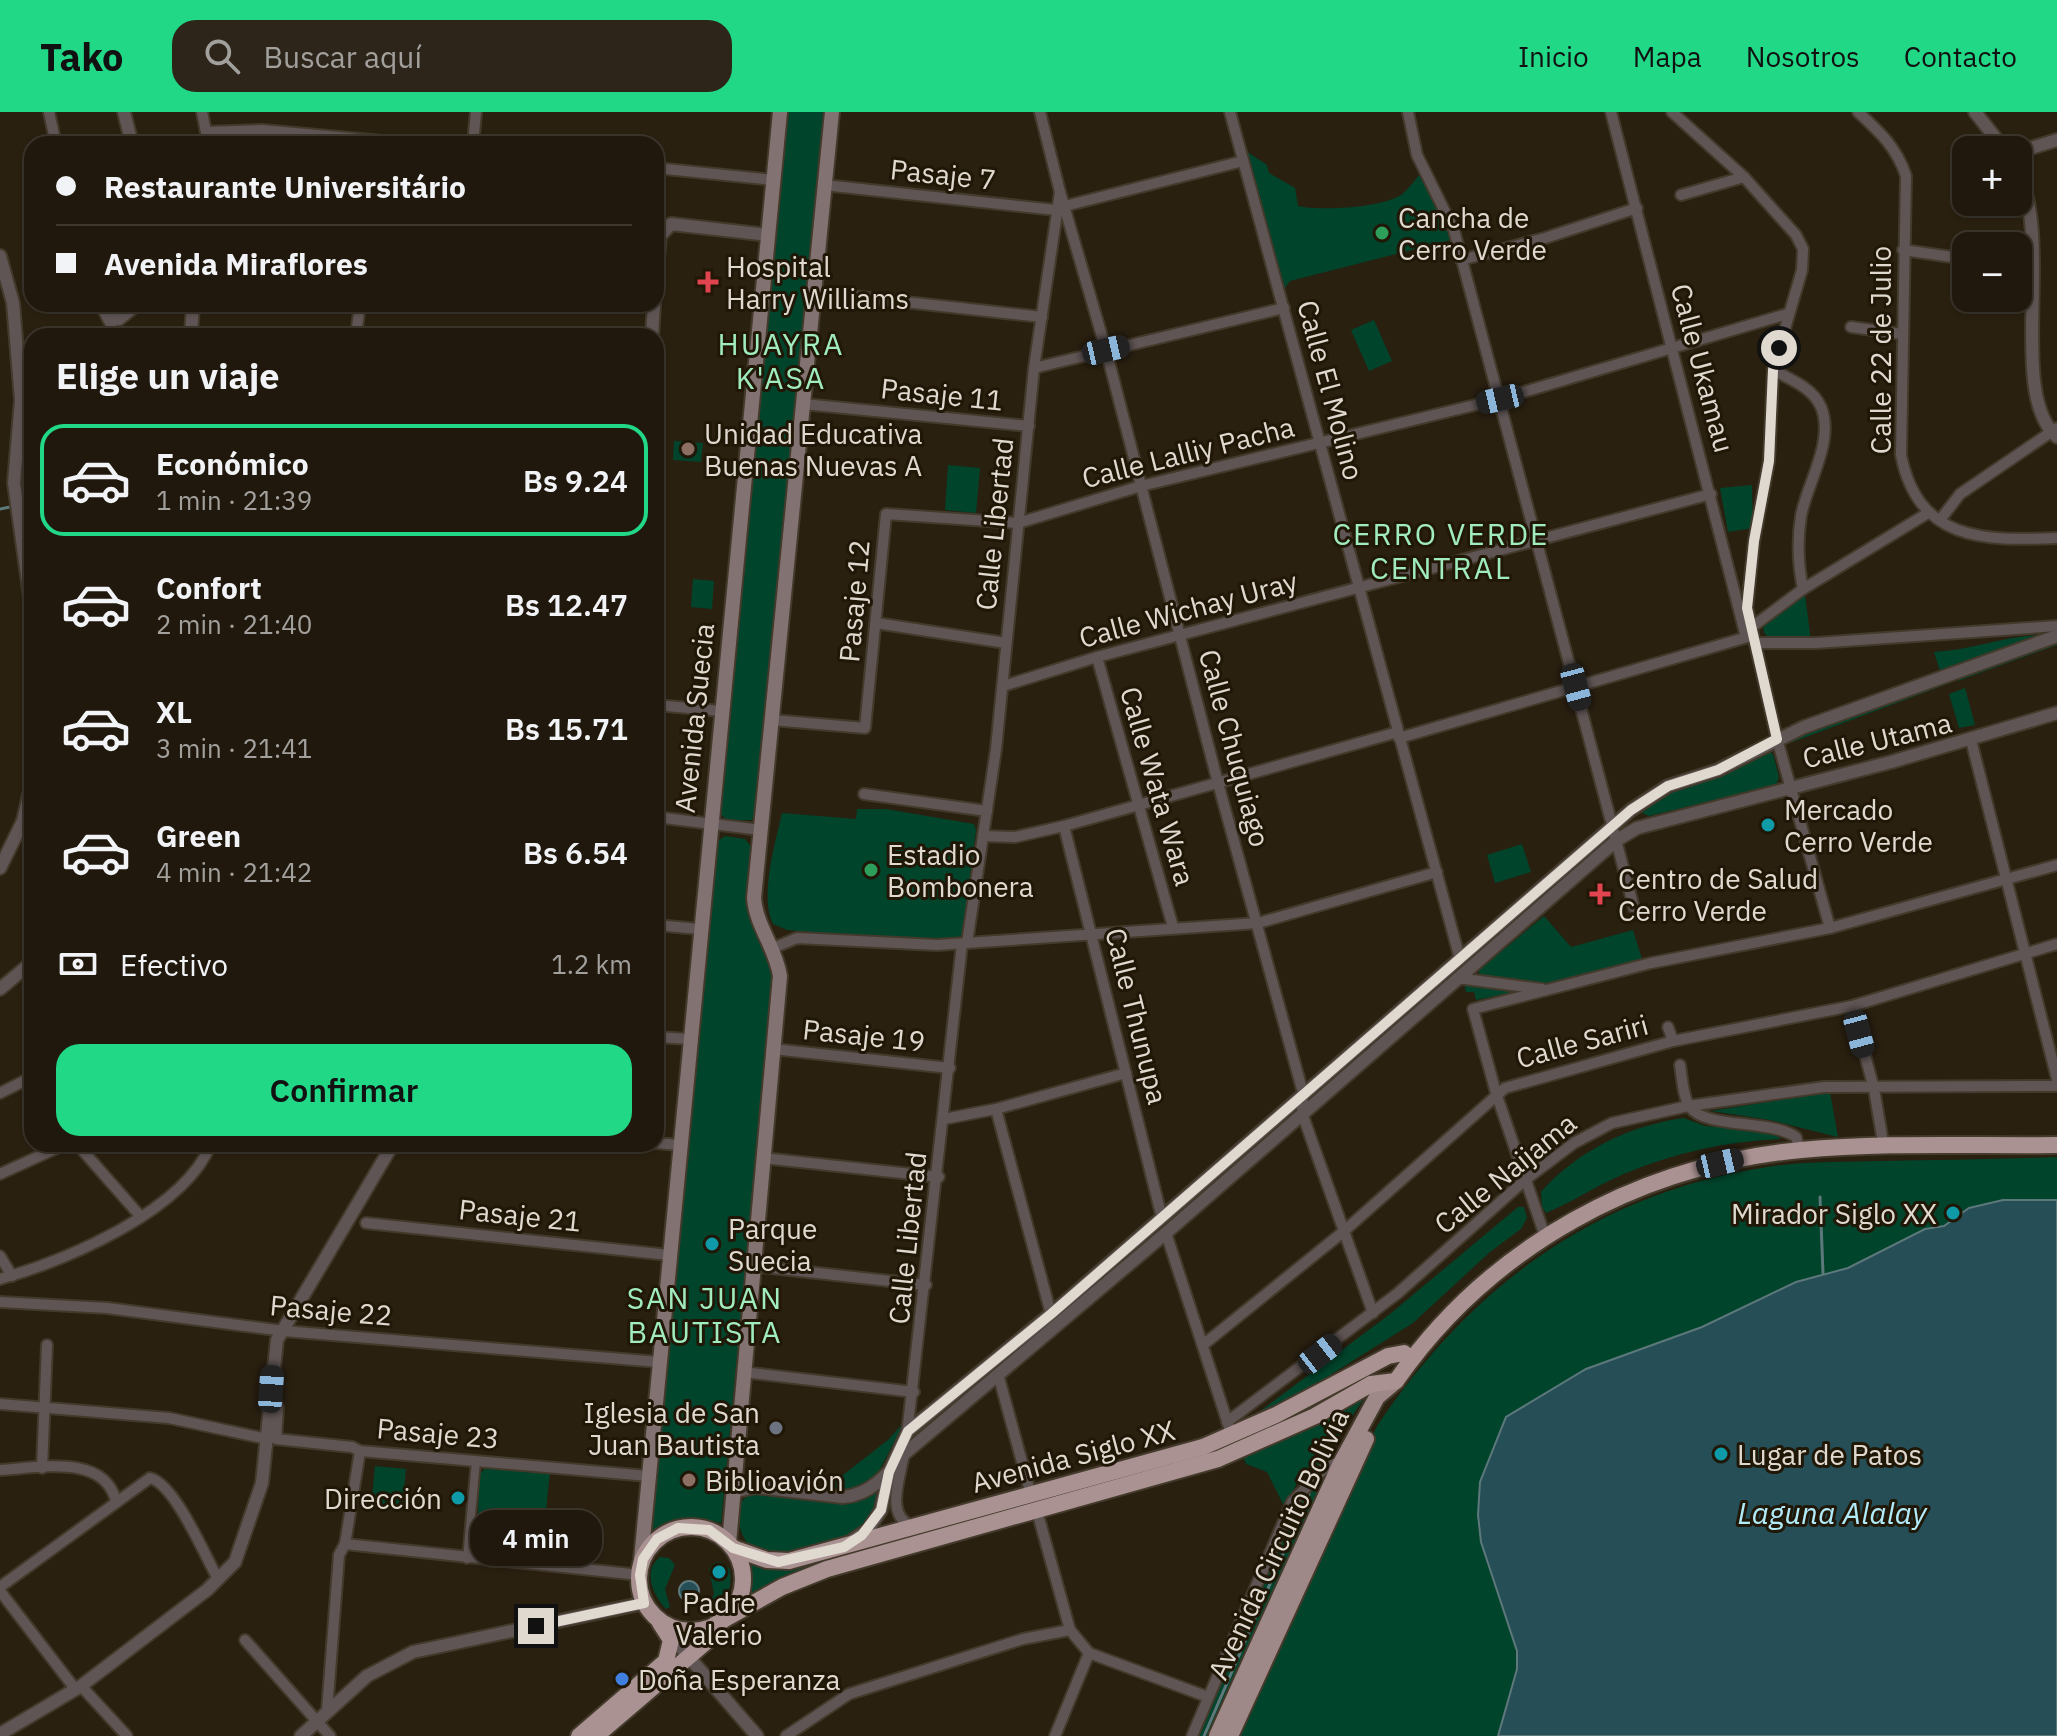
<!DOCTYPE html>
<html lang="es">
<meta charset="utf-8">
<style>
:root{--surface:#20180c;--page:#2d251a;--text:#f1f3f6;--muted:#a2a09d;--line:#3d372d;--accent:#21d887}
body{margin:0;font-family:"IBM Plex Sans",sans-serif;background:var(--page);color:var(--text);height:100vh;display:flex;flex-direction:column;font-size:30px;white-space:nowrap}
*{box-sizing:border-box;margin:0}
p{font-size:26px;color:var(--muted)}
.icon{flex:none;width:44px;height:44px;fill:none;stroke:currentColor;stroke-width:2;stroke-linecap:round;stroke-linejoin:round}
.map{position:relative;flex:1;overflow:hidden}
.drawer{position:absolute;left:24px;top:216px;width:640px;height:824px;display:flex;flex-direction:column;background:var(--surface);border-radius:24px;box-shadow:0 2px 6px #0004,0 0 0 2px var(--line)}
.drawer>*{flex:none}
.hud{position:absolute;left:24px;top:24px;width:640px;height:176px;border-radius:24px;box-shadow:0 2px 6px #0004,0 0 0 2px var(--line);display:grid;align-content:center;height:176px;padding:0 32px;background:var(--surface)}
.tools{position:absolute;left:1952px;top:24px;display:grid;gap:16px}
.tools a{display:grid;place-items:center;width:80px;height:80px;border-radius:16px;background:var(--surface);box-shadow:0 2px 6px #0004,0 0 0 2px var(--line);font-size:40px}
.end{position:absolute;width:36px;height:36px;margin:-18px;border:10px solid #e0d9cf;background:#111;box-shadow:0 0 0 4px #111}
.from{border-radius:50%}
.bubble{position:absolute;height:56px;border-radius:24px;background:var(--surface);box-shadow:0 2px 6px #0004,0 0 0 2px var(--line);font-size:26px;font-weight:600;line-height:56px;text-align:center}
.car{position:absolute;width:24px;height:48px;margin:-24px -12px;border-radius:10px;box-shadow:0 0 6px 2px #0007;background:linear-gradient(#222 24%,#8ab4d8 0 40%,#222 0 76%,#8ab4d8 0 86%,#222 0)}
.hud b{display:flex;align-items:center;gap:28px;height:76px;font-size:30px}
.hud b+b{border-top:2px solid var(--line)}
.hud i{width:20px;height:20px;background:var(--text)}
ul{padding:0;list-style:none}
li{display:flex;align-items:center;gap:24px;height:112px;margin:0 16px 12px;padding:0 16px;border:4px solid transparent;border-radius:24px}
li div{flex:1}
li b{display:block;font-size:30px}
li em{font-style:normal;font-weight:600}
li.selected{border-color:var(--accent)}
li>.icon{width:72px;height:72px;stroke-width:1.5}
h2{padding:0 32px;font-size:36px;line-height:96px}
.pay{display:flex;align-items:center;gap:20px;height:88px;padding:0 32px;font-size:30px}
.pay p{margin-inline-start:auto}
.action{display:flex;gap:16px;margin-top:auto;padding:16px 32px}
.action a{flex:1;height:92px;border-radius:24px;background:var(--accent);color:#111;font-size:32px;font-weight:600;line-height:92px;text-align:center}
header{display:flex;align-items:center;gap:48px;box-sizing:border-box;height:112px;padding:0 40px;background:var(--accent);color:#111}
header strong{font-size:38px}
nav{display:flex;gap:44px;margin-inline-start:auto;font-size:28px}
.search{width:560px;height:72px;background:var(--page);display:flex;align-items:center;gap:20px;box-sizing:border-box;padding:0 28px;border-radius:24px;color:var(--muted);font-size:30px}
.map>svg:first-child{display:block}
</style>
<header>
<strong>Tako</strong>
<div class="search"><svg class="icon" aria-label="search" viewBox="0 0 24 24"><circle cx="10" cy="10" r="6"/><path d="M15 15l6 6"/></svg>Buscar aquí</div>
<nav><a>Inicio</a><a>Mapa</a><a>Nosotros</a><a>Contacto</a></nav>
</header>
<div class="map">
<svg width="2057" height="1624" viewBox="0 0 2057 1624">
<rect width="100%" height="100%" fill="#2a2010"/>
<g fill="#01442c">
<polygon points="786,0 824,0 755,699 752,708 727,709 719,700"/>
<path d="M1243 37 1267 53 1269 61 1295 76 1298 94C1322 99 1380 96 1401 83 1408 78 1414 69 1419 63L1441 102 1451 128 1290 169 1284 177Z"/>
<polygon points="1374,208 1392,249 1369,259 1351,218"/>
<polygon points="22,317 32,317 32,398 25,401 18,379"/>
<polygon points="674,329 703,331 701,350 673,348"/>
<polygon points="948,353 980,356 976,401 945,398"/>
<polygon points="1752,373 1753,416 1728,420 1720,376"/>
<polygon points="693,467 714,469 712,497 691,495"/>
<polygon points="1805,483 1811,529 1770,526 1764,521 1763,513"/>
<path d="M2039 523 1940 559 1934 540C1972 538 2001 525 2039 523Z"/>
<polygon points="2057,531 2057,533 1958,569 1957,565"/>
<polygon points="1949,568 1950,571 1790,631 1788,627"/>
<polygon points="1965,576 1975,613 1959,616 1949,582"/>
<polygon points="1767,639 1773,642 1779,665 1776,673 1649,704 1642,701 1668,680 1721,663"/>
<path d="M857 697H886L974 712 976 718 962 826 934 830 787 818 773 812C759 785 776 728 782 701L856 707Z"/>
<path d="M725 724 745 727 752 736 748 795 766 838 773 868 721 1411C692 1404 673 1405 648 1424L716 730Z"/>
<polygon points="1522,732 1531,760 1495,771 1487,743"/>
<polygon points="1544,804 1571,835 1633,818 1642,847 1552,873 1479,865 1479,858"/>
<polygon points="1464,872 1519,879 1476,888 1474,880 1466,880"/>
<polygon points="1830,980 1838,1025 1770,1008 1711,999"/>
<path d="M1684 1006 1705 1014 1770 1019 1781 1027C1727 1029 1674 1041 1624 1062 1597 1073 1573 1090 1546 1101L1542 1095 1541 1080C1577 1039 1630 1013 1684 1006Z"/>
<path d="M2057 1045V1088H2003L1969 1095 1944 1114 1925 1117 1848 1156 1796 1170 1702 1215 1586 1257 1507 1305 1480 1370 1478 1403 1481 1430 1517 1539V1557L1498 1624H1237L1377 1314C1472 1173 1597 1081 1767 1055 1805 1049 1844 1050 1882 1049 1940 1048 1999 1047 2057 1045Z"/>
<polygon points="1518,1095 1524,1095 1527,1106 1521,1117 1490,1140 1413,1211 1319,1270 1247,1309 1390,1202"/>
<polygon points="1388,1251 1293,1309 1212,1346 804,1457 748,1487 753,1468 749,1447 763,1452 1209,1339"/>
<polygon points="1367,1282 1318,1355 1297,1371 1285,1396 1267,1360 1246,1352 1243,1344"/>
<polygon points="905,1309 875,1367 853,1379 830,1381 830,1373 888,1328"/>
<polygon points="375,1354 406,1357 402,1399 371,1396"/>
<polygon points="487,1354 550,1360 541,1445 477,1439 472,1433 474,1411 478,1407 479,1363"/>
<polygon points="1317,1370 1320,1374 1209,1624 1197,1624 1295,1394"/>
<path d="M881 1375C879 1387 877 1401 868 1410 856 1424 836 1428 819 1434 777 1446 732 1450 740 1391L749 1382 850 1389Z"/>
<path d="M660 1445 669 1446 675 1453 665 1477 670 1495 666 1497C653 1483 642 1459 660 1445Z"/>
<path d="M721 1450 729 1456C734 1473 727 1488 714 1499L706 1496 714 1482 709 1457 714 1451Z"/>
</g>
<g fill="#254e57" stroke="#5d787b" stroke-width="2">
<polygon points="2003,1088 2057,1088 2057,1624 1498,1624 1517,1557 1517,1539 1481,1430 1478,1403 1480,1370 1506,1305 1586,1257 1702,1215 1796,1170 1848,1156 1925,1117 1944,1114 1969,1096"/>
<circle cx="689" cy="1479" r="10"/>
</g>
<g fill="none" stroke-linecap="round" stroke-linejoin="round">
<g stroke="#5d787b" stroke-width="3">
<polyline points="27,390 32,386"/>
<polyline points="0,397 10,395"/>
<polyline points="1820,1085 1823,1161"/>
<polyline points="1204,1624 1309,1382"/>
</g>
<defs>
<polyline id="pedestrian" points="467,1447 476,1349"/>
<g id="minor">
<polyline points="49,0 56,32"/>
<polyline points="202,0 206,20 262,18 415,32"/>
<polyline points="1230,0 1460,847"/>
<polyline points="1408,0 1417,43 1454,118 1634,796"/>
<polyline points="1611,0 1746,525"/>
<polyline points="1672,0 1744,65 1796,123 1803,137 1802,158 1773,258 1769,349 1754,429 1747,496 1777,627 1830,816"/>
<path d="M1858 0C1880 20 1897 36 1906 64L1901 343C1918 429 1983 429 2057 426"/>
<polyline points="473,32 476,0"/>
<polyline points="656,56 773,68"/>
<polyline points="824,73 1056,98"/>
<polyline points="1060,80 1106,238 1218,671 1303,981 1302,1001 1373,1201"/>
<polyline points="1681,83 1744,65"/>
<polyline points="1061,95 1243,49"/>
<polyline points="1903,138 1966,147"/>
<polyline points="1461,148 1545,126 1637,96"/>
<polyline points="2018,154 2034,156"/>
<polyline points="814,180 1042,205"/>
<polyline points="100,192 117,224"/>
<polyline points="104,192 119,208 139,192"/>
<polyline points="1851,215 1902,222"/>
<polyline points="356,224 360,192"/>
<polyline points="1034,256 1284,196"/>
<path d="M1773 258C1790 267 1813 276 1821 295 1835 329 1807 371 1801 404 1797 429 1798 453 1803 477"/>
<polyline points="803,292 1029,314"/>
<polyline points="1940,408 1960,382 2057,316"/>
<polyline points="876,511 1006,531"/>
<polyline points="1752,515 1803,477 1928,401"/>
<polyline points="1755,531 1816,531 2057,514"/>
<polyline points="1097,545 1173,815"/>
<polyline points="1003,574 1097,545 1711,382"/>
<polyline points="656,593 721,599"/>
<polyline points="772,608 865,616 886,402 1018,411 1141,374 1500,287 1787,202"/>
<polyline points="1399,626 1751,524"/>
<polyline points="1971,628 2057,967"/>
<polyline points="864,682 987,699"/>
<polyline points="656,705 761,718"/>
<polyline points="1064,714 1162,1106"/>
<polyline points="983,724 1015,725 1064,714 1398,620"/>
<polyline points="656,813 699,817"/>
<polyline points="967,831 996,637 1034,256 1060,80 1040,0"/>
<polyline points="773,836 797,826 937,833 1258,811 1437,760"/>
<polyline points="1457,866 1542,877"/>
<polyline points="1852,894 1874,977 1884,1036"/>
<polyline points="1668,915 1673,929"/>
<polyline points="656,925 689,927"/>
<polyline points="773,937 950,956"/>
<path d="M1680 953C1682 965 1683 986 1690 995 1705 1017 1770 1007 1796 1025L1800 1038"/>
<polyline points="0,981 32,965"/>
<polyline points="996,997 1051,1202"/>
<polyline points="944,1007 996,997 1126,961"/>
<polyline points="656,1031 679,1033"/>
<polyline points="77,1032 141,1105"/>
<polyline points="763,1046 939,1065"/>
<polyline points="0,1062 66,1032"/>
<polyline points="366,1111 669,1143"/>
<polyline points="1166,1121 1229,1315"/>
<polyline points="1545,1124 1496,981 1473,897 1651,851 1830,816 2057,753"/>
<polyline points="0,1144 12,1164"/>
<polyline points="754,1154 926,1173"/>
<path d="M0 1167C67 1148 184 1099 211 1032"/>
<polyline points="0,1190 107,1196 284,1219 659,1250"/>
<polyline points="1203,1233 1343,1120 1505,976 1673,929 1852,894 2057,832"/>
<polyline points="743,1260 914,1280"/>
<polyline points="998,1262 1031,1383"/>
<polyline points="272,1280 278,1296 276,1327 352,1335 360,1339 648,1364"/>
<polyline points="0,1292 169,1306 267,1327"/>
<polyline points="1227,1310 1398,1181 1525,1068 1574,1031 1612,1011 1688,994 1824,975 2057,974"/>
<polyline points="907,1322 962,832"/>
<path d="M904 1342C900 1367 884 1405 914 1415"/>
<polyline points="42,1356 47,1233"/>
<path d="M0 1358C38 1356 104 1341 116 1389"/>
<polyline points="1037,1399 1070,1518 1089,1541 1208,1585"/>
<polyline points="345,1432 640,1463"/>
<path d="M0 1475 150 1366C175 1372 205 1444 218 1467"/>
<polyline points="0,1479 76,1578"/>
<polyline points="245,1528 330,1624"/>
<polyline points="81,1574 127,1624"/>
<polyline points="327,1599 339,1443 345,1432 360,1339"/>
<polyline points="786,1624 849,1582 1023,1527 1070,1518"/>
<polyline points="1055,1624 1089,1541"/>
<polyline points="1192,1624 1292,1390 1326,1355 1333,1352 1343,1354"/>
</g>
<g id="tertiary">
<polyline points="124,0 132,32"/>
<polyline points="1975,0 2005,38"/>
<polyline points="2018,40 2057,28"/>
<path d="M2018 61C2054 129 2007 282 2057 325"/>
<polyline points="0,144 13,191 21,288 14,371 32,499"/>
<polyline points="656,170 660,124 671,112 768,123"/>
<polyline points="191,224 193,192"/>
<polyline points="652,224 654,192"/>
<polyline points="0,756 23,709 32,670"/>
<polyline points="0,877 32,850"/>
<path d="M733 1380 755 1375 843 1385C870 1383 887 1363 903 1343L1166 1121 1617 728 1637 716 1891 650 2057 601"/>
<polyline points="853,1428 868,1418 881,1398 889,1360 908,1319 1051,1202 1631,698 1668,674 1718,658 1804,615 2057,524"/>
<polyline points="669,1522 757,1624"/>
<polyline points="0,1622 81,1574 207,1478 235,1450 262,1371 277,1228 393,1032"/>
<polyline points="301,1624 367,1564 413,1540 644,1491"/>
</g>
<g id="secondary">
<path d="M729 1431 780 864C776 836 756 814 754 786L832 0"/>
<polyline points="640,1458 780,0"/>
</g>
<g id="primary">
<polyline points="1217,1624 1340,1353 1377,1285 1396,1269"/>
<polyline points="1230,1624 1366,1327"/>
</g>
<g id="trunk">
<circle cx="691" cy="1467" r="52"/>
<polyline points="733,1436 767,1448 789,1449 1203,1335 1276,1303 1388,1244 1404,1241 1411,1247"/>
<path d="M723 1508 782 1475 827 1457 1218 1347 1315 1304 1371 1272 1396 1269C1490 1134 1639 1053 1801 1038 1885 1030 1972 1034 2057 1033"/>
<polyline points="579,1624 666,1549 671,1528 660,1511"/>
<polyline points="596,1624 706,1530 716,1512"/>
</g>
</defs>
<use href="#pedestrian" stroke="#433a2b" stroke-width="12"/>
<use href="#minor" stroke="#433a2b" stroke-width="14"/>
<use href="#tertiary" stroke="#433a2b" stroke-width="16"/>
<use href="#secondary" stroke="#433a2b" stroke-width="18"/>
<use href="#primary" stroke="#433a2b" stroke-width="20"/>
<use href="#trunk" stroke="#433a2b" stroke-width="20"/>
<use href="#pedestrian" stroke="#605555" stroke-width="8"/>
<use href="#minor" stroke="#605555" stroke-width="10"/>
<use href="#tertiary" stroke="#605555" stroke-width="12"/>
<use href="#secondary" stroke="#837272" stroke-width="14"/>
<use href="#primary" stroke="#9e8888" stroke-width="16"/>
<use href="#trunk" stroke="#aa9292" stroke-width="16"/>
</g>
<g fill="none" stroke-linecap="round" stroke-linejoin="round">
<polyline stroke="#e0d9cf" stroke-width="10" points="536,1514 644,1491 640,1463 643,1447 657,1427 678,1416 709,1418 733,1436 778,1450 844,1435 862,1423 881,1398 889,1360 908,1319 1051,1202 1631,698 1668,674 1718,658 1777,627 1747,496 1754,429 1769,349 1773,258 1779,236"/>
</g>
<g fill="#2e9e5b" stroke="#201707" stroke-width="3">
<circle cx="1382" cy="121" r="8"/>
<circle cx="871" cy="758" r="8"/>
</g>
<g fill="#e0444e" stroke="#201707" stroke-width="3">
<path d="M704 158h8v8h8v8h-8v8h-8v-8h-8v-8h8z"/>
<path d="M1596 770h8v8h8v8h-8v8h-8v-8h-8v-8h8z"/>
</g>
<g fill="#8d6e63" stroke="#201707" stroke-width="3">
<circle cx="688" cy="337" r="8"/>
<circle cx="689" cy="1368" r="8"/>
</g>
<g fill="#0f9aa8" stroke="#201707" stroke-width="3">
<circle cx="1768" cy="713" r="8"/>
<circle cx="1953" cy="1101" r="8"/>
<circle cx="712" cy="1132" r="8"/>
<circle cx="1721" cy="1342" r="8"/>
<circle cx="458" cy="1386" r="8"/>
<circle cx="719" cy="1460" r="8"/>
</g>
<circle fill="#6b7280" stroke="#201707" stroke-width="3" cx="776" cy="1316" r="8"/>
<circle fill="#3f7fe0" stroke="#201707" stroke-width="3" cx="622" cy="1567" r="8"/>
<g text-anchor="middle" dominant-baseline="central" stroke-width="6" stroke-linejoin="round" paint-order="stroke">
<g font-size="28" fill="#e0d9cf" stroke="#201707">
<text transform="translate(943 62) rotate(6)">Pasaje 7</text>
<text transform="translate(1880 238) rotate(-90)">Calle 22 de Julio</text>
<text transform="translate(1703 256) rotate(75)">Calle Ukamau</text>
<text transform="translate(1331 278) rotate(75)">Calle El Molino</text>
<text transform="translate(942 282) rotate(6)">Pasaje 11</text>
<text transform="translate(1188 340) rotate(-14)">Calle Lalliy Pacha</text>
<text transform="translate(994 412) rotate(-84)">Calle Libertad</text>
<text transform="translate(854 489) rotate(-85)">Pasaje 12</text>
<text transform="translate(1188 497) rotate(-15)">Calle Wichay Uray</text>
<text transform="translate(694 606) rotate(-84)">Avenida Suecia</text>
<text transform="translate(1877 628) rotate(-14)">Calle Utama</text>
<text transform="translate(1235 636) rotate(75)">Calle Chuquiago</text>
<text transform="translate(1158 674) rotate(74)">Calle Wata Wara</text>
<text transform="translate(1137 904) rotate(76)">Calle Thunupa</text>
<text transform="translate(864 923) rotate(6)">Pasaje 19</text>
<text transform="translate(1582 929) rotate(-15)">Calle Sariri</text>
<text transform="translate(1505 1061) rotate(-39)">Calle Naijama</text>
<text transform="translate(520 1103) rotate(6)">Pasaje 21</text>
<text transform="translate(907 1126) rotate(-84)">Calle Libertad</text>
<text transform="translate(331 1198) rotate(5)">Pasaje 22</text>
<text transform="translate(438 1321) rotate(5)">Pasaje 23</text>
<text transform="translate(1073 1344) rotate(-15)">Avenida Siglo XX</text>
<text transform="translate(1278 1432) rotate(-65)">Avenida Circuito Bolivia</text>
</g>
<g font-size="28" fill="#e0d9cf" stroke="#201707" text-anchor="start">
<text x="1398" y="105">Cancha de<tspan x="1398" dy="32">Cerro Verde</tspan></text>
<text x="726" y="154">Hospital<tspan x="726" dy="32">Harry Williams</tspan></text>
<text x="704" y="321">Unidad Educativa<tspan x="704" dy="32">Buenas Nuevas A</tspan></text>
<text x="1784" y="697">Mercado<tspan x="1784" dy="32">Cerro Verde</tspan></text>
<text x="887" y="742">Estadio<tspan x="887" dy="32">Bombonera</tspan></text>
<text x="1618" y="766">Centro de Salud<tspan x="1618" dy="32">Cerro Verde</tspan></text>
<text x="1937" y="1101" text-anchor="end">Mirador Siglo XX</text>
<text x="728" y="1116">Parque<tspan x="728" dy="32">Suecia</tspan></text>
<text x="760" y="1300" text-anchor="end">Iglesia de San<tspan x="760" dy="32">Juan Bautista</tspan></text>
<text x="1737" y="1342">Lugar de Patos</text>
<text x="705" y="1368">Biblioavión</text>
<text x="442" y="1386" text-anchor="end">Dirección</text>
<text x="719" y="1490" text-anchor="middle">Padre<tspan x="719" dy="32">Valerio</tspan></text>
<text x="638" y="1567">Doña Esperanza</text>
</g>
<g font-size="30" letter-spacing="2" fill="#a0ecbe" stroke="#201707">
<text x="781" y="231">HUAYRA<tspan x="781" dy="34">K'ASA</tspan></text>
<text x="1441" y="421">CERRO VERDE<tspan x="1441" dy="34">CENTRAL</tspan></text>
<text x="705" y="1185">SAN JUAN<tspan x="705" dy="34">BAUTISTA</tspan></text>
</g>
<g font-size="30" font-style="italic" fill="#b1eaf8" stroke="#201707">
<text x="1832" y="1400">Laguna Alalay</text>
</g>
</g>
</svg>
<div class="tools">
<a>+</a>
<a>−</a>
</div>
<i class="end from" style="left:1779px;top:236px"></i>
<i class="end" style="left:536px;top:1514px"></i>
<div class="bubble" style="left:470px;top:1398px;width:132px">4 min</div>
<i class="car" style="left:1106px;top:238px;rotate:77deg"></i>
<i class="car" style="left:1500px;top:287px;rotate:257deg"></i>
<i class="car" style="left:1576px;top:575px;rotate:165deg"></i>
<i class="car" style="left:1859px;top:922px;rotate:165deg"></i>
<i class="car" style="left:1720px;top:1051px;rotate:77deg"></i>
<i class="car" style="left:1320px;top:1242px;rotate:52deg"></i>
<i class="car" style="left:271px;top:1277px;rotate:4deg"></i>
<div class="hud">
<b><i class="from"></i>Restaurante Universitário</b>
<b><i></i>Avenida Miraflores</b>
</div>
<section class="drawer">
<h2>Elige un viaje</h2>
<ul>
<li class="selected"><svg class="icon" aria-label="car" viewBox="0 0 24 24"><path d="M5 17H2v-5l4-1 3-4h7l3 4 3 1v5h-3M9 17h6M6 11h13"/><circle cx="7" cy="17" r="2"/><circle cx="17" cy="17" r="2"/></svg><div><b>Económico</b><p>1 min · 21:39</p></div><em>Bs 9.24</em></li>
<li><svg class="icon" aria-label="car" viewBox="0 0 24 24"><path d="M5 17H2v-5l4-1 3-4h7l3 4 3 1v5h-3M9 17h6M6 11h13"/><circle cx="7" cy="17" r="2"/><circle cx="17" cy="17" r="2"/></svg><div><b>Confort</b><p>2 min · 21:40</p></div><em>Bs 12.47</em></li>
<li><svg class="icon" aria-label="car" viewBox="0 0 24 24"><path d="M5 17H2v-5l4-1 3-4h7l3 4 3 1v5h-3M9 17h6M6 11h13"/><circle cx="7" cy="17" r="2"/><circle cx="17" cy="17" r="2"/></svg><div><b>XL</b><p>3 min · 21:41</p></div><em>Bs 15.71</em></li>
<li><svg class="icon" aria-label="car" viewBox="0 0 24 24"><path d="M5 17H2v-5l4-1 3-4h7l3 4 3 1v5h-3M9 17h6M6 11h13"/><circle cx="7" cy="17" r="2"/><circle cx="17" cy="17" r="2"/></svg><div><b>Green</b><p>4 min · 21:42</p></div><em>Bs 6.54</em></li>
</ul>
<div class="pay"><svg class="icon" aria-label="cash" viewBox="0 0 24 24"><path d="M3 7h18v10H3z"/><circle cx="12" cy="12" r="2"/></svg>Efectivo<p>1.2 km</p></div>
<div class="action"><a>Confirmar</a></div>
</section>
</div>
